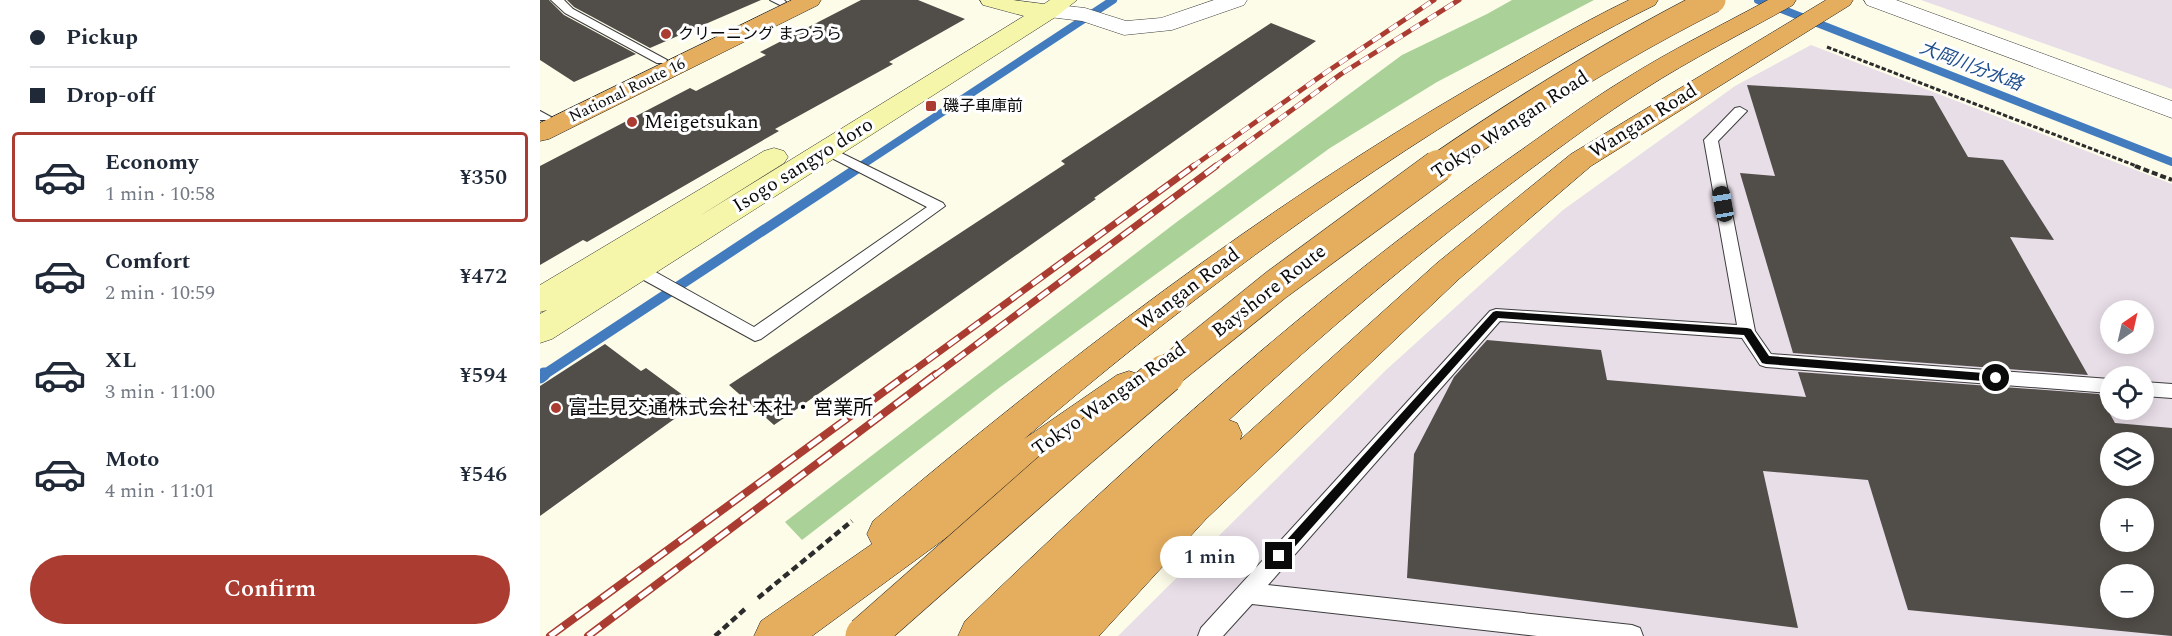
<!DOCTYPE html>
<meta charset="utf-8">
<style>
:root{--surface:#fff;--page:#f2f2f3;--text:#1f2937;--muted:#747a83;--line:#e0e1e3;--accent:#ab3c31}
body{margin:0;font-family:Spectral,"Noto Sans JP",serif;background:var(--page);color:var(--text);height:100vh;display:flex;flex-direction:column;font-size:22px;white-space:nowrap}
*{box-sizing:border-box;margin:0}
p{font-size:20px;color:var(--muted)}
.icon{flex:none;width:33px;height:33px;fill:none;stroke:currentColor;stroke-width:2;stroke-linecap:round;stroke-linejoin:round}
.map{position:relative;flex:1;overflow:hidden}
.details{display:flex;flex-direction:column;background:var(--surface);width:540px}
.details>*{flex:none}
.top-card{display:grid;align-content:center;height:132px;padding:0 30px;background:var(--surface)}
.needle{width:39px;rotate:34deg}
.tools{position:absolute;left:1560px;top:300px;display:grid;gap:12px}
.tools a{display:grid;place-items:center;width:54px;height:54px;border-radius:50%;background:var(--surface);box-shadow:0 3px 15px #0003;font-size:30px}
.end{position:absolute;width:27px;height:27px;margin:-14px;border:8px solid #0a0a0a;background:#fff;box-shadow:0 0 0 3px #fff}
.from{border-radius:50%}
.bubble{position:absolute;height:42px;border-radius:21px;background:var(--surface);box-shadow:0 3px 15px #0003;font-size:20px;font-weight:600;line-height:42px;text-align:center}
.car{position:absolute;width:18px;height:36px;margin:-18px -9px;border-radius:8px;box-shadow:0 0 4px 2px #0007;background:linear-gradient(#222 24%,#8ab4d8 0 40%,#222 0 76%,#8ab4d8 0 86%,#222 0)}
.top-card b{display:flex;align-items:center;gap:21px;height:57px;font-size:22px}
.top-card b+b{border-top:2px solid var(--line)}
.top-card i{width:15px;height:15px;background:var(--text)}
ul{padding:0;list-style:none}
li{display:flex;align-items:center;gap:18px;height:90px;margin:0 12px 9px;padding:0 18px;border:3px solid transparent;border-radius:6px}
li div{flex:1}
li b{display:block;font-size:22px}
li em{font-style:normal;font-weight:600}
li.on{border-color:var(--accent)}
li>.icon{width:54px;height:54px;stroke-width:1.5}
.action{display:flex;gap:12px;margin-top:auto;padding:12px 30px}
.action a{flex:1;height:69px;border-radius:36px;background:var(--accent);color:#fff;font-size:24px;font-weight:600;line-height:69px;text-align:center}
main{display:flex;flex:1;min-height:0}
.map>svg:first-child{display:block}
</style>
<main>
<section class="details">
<div class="top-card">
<b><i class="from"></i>Pickup</b>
<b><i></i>Drop-off</b>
</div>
<ul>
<li class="on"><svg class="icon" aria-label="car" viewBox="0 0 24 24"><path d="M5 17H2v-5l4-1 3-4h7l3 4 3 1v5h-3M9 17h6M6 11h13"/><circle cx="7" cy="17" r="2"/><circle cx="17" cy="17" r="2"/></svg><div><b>Economy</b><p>1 min · 10:58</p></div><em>¥350</em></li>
<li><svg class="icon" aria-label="car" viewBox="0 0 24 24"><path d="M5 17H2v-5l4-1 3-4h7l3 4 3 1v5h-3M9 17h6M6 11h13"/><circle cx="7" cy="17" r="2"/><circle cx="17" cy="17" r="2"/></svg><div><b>Comfort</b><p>2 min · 10:59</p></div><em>¥472</em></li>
<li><svg class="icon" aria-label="car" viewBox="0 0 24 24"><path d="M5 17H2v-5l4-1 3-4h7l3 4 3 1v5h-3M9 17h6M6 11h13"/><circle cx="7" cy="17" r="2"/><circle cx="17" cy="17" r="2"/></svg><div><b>XL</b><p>3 min · 11:00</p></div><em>¥594</em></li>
<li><svg class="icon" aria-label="car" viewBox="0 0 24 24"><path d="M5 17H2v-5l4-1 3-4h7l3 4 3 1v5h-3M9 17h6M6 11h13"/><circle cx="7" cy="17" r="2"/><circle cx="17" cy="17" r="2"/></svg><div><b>Moto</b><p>4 min · 11:01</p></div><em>¥546</em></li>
</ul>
<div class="action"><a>Confirm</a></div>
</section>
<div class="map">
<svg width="1632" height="636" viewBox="0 0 1632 636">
<rect width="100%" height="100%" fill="#fdfce9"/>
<g fill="#e8dee8" fill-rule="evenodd">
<polygon points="1381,0 1632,0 1632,89"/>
<path d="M1271 45 1632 184V636H578L846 370 1023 210 1195 86ZM1570 310H1604V344H1570ZM1570 376H1604V410H1570ZM1570 442H1604V476H1570ZM1570 508H1604V542H1570ZM1570 574H1604V608H1570Z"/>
</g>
<polygon fill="#aad298" points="972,0 1054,0 897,82 790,148 459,388 262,540 245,522 638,221 862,55 947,14"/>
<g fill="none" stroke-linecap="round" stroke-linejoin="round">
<g stroke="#427cbe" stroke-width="8">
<polyline points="1218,0 1632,162"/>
<polyline points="319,167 573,0"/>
</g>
<polyline stroke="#427cbe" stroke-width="10" points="2,376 321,166"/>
<polyline stroke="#427cbe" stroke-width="13" points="0,377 4,374"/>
</g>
<g fill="#514d48" fill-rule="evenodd">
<polygon points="0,0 9,0 24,15 96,54 34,82 0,60"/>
<polygon points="27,0 221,0 110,48 34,7"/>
<polygon points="321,0 378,0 425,19 349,62 353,64 235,129 239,131 47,242 43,240 0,265 0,166 150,88 156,91 226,55 220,52"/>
<polygon points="731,23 776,41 554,198 556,199 234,425 189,385 525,164 521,161"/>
<polygon points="1207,85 1393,96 1428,157 1463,160 1514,240 1470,237 1548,375 1253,353 1200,173 1235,176"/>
<path d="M947 340 1061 350 1067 380 1266 397 1258 372 1559 394 1575 423 1632 428V636L1368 610 1328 480 1223 471 1258 628 867 578 874 454 914 377ZM1570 442H1604V476H1570ZM1570 508H1604V542H1570ZM1570 574H1604V608H1570Z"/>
<polygon points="65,344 101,371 106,368 155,404 0,516 0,386"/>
</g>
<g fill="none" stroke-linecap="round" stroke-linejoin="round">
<defs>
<g id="lane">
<polygon points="11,0 24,0 33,9 127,60 125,63 117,63 25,13"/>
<polygon points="230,0 244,0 246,2 240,5"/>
<polygon points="1200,107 1207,111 1178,141 1215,331 1231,354 1570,379 1570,393 1226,367 1220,365 1202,338 960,321 728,585 1092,625 1100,628 1103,636 997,636 712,604 683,636 658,636 661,628 950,311 956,309 1197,325 1164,140 1195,108"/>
<polygon points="0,111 11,117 9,120 0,120"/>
<polygon points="287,146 403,203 405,206 221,339 215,341 91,273 89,269 91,265 103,265 214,327 387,207 282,153 280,150 282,147"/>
<polygon points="1604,382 1632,384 1632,398 1604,396"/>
</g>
<g id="street">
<polygon points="674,0 707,0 704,5 632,30 584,35 542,21 501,16 498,11 501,6 509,4 545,8 586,21 621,18"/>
<polygon points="1324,0 1356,0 1632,101 1632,118 1327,5"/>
</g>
<polygon id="secondary" points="440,0 473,0 504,4 510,0 537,0 517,16 12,339 0,343 0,314 7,310 0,312 0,285 224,151 234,148 244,151 248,157 244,163 158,217 484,16 443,5"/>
<g id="highway">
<polygon points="252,0 281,0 278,5 9,139 0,141 0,123"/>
<path d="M1089 0H1118L1115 5C1062 31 1011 61 960 91 791 193 633 311 484 439L577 375 589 371 601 375 607 385 601 395 272 636H214L221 621 332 544 327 534 333 521C523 361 720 210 935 85 986 56 1037 25 1089 0Z"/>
<path d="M1228 0H1256L1253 5C1203 33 1151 59 1103 90 1063 115 1026 143 988 171 884 248 784 332 689 420L697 423 702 434 700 440 897 263 1031 154 1286 0H1313L1310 5 1051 166 919 279 666 519 559 636H418L425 621C596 456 772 297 967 160 1006 133 1044 104 1085 79 1131 50 1180 26 1228 0Z"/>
</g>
</defs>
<use href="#lane" stroke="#3d3d3d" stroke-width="2"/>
<use href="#street" stroke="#3d3d3d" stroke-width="1"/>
<use href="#secondary" stroke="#2c2c2c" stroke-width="1"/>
<use href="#highway" stroke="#1b1b1b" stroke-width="1"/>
<polyline stroke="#2c2c2c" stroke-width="3" stroke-dasharray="4.5 2" stroke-linecap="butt" points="1287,47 1599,167"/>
<polyline stroke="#2c2c2c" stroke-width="4" stroke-dasharray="6 3" stroke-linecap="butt" points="1595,166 1632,180"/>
<g stroke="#2c2c2c" stroke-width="4.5" stroke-dasharray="7 4" stroke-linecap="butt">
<polyline points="218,598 312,521"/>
<polyline points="175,636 205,609"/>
</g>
<use href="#lane" fill="#fff" fill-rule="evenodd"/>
<use href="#street" fill="#fff" fill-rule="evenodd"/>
<use href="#secondary" fill="#f5f6aa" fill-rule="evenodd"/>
<use href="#highway" fill="#e5ae5f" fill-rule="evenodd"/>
<defs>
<g id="rail-far2">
<polyline points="652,167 788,71 894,0"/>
<polyline points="674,167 801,74 919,0"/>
</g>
<g id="rail-far1">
<polyline points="366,376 654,166"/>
<polyline points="394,376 676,166"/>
</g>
<g id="rail">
<polyline points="10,636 368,374"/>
<polyline points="48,636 396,374"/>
</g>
</defs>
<use href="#rail-far2" stroke="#ab3c31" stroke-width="5"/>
<use href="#rail-far1" stroke="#ab3c31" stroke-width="7"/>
<use href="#rail" stroke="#ab3c31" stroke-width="8"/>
<use href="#rail-far2" stroke="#fff" stroke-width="4" stroke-dasharray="10" stroke-linecap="butt"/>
<use href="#rail-far1" stroke="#fff" stroke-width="4.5" stroke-dasharray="13" stroke-linecap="butt"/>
<use href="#rail" stroke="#fff" stroke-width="5" stroke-dasharray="16" stroke-linecap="butt"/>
<defs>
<path id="highway-bridge-far2" d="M896 167C985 106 1076 49 1173 0"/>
<polyline id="highway-bridge-far1" points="623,376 736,285 898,166"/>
<polyline id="highway-bridge" points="325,636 528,457 625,374"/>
</defs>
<use href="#highway-bridge-far2" stroke="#1b1b1b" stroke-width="26" stroke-linecap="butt"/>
<use href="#highway-bridge-far1" stroke="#1b1b1b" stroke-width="33" stroke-linecap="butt"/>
<use href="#highway-bridge" stroke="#1b1b1b" stroke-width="40" stroke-linecap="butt"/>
<use href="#highway-bridge-far2" stroke="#e5ae5f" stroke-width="25"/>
<use href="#highway-bridge-far1" stroke="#e5ae5f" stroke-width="32"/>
<use href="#highway-bridge" stroke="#e5ae5f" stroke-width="39"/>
</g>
<polygon fill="#0a0a0a" points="956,311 1207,328 1211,329 1229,356 1456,374 1461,378 1456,382 1226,364 1222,363 1204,335 958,318 743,560 735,560 735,553 953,312"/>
<g fill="#ab3c31" stroke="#fff" stroke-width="2">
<circle cx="126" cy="34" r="6"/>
<rect x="385" y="100" width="12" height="12" rx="3"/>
<circle cx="92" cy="122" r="6"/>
<circle cx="16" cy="408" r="6"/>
</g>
<g text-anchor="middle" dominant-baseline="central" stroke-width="6" stroke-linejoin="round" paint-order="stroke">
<g font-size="16" fill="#0a0a0a" stroke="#fff" text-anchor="start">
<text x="138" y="34">クリーニング まつうら</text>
<text x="403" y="106">磯子車庫前</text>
</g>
<g font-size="16" fill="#0a0a0a" stroke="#fff">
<text transform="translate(87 90) rotate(-26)">National Route 16</text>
</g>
<g font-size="18" font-style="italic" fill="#21508d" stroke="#fff">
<text transform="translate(1431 66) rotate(21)">大岡川分水路</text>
</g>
<g font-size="20" fill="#0a0a0a" stroke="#fff">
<text transform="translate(1103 121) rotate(-32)">Wangan Road</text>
<text transform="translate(970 125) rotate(-33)">Tokyo Wangan Road</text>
<text transform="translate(263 165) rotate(-32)">Isogo sangyo doro</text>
<text transform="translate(648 289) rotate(-37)">Wangan Road</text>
<text transform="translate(729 291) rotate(-38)">Bayshore Route</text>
<text transform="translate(569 399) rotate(-35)">Tokyo Wangan Road</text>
</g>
<g font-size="20" fill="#0a0a0a" stroke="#fff" text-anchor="start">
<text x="104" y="122">Meigetsukan</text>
<text x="28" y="408">富士見交通株式会社 本社・営業所</text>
</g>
</g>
</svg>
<div class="tools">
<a><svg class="needle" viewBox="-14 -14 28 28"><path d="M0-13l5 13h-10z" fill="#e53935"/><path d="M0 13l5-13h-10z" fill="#747a83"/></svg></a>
<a><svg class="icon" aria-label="locate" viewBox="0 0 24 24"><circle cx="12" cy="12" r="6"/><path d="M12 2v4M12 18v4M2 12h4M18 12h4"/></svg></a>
<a><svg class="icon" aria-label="layers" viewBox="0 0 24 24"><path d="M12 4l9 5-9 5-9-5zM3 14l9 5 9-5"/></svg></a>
<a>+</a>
<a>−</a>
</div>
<i class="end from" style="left:1456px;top:378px"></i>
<i class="end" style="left:739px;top:556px"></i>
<div class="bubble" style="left:620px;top:536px;width:99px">1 min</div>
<i class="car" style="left:1183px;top:204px;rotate:350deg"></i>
</div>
</main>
